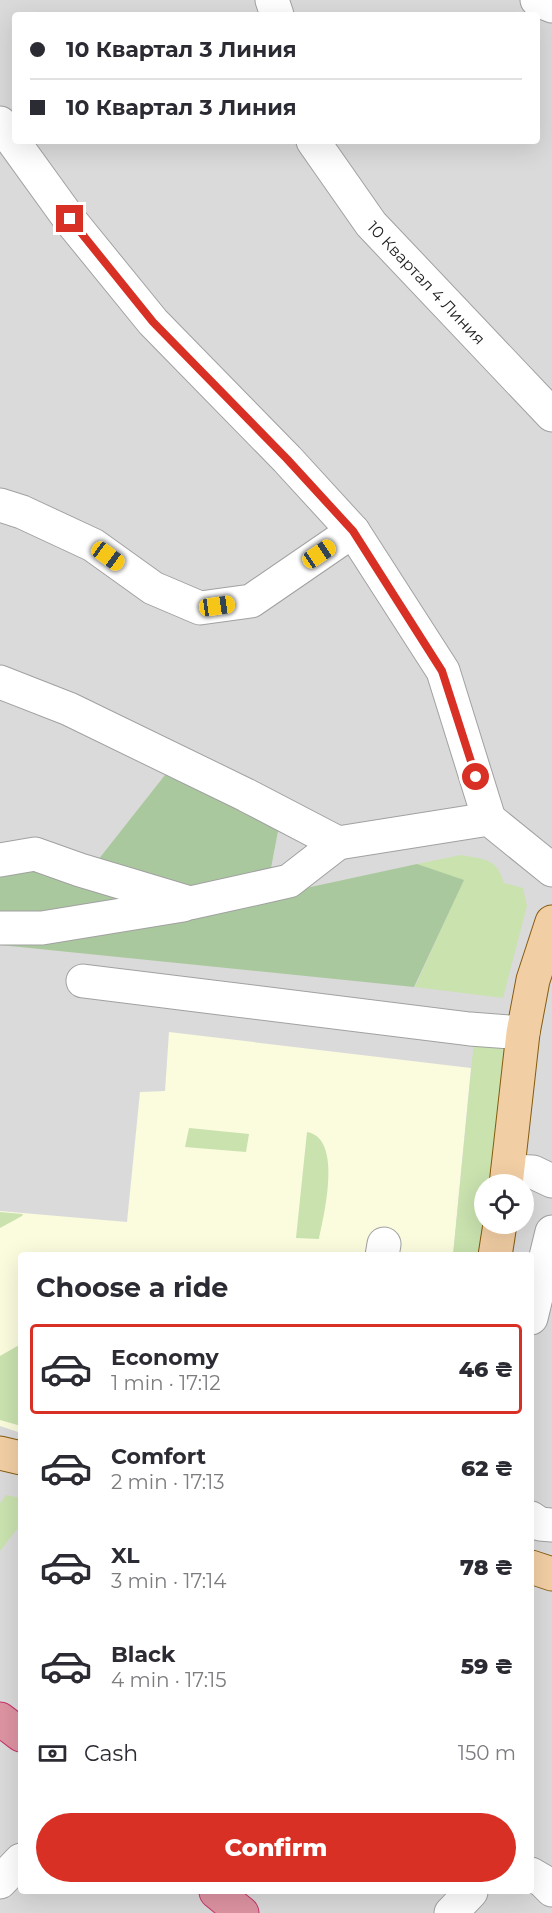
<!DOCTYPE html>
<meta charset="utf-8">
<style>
:root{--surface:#fff;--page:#f7f7f7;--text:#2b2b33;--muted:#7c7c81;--line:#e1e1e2;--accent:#d93025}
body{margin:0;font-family:Montserrat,sans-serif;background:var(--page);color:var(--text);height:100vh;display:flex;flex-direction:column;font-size:22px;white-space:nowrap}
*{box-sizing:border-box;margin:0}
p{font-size:20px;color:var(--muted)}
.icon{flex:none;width:33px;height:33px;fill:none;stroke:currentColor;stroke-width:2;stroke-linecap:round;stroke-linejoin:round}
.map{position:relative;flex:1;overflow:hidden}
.sheet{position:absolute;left:18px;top:1252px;width:516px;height:642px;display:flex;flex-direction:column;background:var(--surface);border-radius:6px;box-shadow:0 6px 24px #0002}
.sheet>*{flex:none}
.top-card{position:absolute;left:12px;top:12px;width:528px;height:132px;border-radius:6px;box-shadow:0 6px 24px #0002;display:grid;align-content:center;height:132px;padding:0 18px;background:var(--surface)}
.controls{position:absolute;left:474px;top:1174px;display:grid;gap:12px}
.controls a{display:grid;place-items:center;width:60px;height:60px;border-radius:50%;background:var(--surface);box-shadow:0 6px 24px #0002;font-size:30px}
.end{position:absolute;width:27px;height:27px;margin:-14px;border:8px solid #d93025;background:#fff;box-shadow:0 0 0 3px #fff}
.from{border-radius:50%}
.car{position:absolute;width:18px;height:36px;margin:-18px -9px;border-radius:8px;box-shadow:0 0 4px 2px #0007;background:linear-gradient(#f5c518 24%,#345 0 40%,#f5c518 0 76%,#345 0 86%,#f5c518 0)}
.top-card b{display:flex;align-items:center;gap:21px;height:57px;font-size:22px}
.top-card b+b{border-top:2px solid var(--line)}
.top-card i{width:15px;height:15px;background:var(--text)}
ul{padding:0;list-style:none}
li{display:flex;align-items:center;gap:18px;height:90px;margin:0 12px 9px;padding:0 6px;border:3px solid transparent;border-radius:6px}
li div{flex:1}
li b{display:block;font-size:22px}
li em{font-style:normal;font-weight:800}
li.active{border-color:var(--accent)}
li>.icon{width:54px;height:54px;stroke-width:1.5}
h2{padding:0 18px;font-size:27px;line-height:72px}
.pay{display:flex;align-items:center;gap:15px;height:66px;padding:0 18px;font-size:22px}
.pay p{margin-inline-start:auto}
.button{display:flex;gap:12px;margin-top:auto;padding:12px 18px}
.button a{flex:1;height:69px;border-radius:36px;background:var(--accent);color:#fff;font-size:24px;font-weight:800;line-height:69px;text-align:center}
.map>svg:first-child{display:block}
</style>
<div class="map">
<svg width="552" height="1913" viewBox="0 0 552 1913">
<rect width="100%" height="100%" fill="#edeae4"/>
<path fill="#dbdada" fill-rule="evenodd" d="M0 0H552V1913H0ZM15 15H537V141H15ZM484 1185H524V1224H484ZM21 1256H531V1892H21Z"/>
<polygon fill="#fbfbde" points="169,1032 471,1068 453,1255 21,1256 21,1433 0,1426 0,1211 127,1222 140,1092 165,1091"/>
<g fill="#c9e2ae">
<path d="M461 855C485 860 496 857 504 883L523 888 527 906 503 998 415 987 463 881 417 864Z"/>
<polygon points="474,1041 509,1044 492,1185 484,1185 484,1255 453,1256"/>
<polygon points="189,1128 249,1134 246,1152 185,1147"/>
<path d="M307 1132C343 1138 324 1215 319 1239L296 1238Z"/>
<polygon points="0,1212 23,1214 22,1216 0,1228"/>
<polygon points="21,1344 21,1426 0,1420 0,1356"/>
<polygon points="6,1495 21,1498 21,1524 0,1551 0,1503"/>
</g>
<g fill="#aac89d">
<polygon points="165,775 279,826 270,873 201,893 98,860"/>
<polygon points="35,862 160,902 0,923 0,872"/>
<polygon points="417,864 464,880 414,987 0,945 0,934 190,913"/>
</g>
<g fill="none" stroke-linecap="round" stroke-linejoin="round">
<defs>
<g id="minor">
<polyline points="272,0 277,15"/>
<polyline points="537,0 552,6"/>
<polyline points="0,123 70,220 153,322 287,459 353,531 443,671 489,819"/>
<path id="s1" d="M313 141 371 224 552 415"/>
<polyline points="0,505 22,512 93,545 153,588 200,608 251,601 353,531"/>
<polyline points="0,682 69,709 246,795 338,843 489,819 552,870"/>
<polyline points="0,860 35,854 80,870 190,903 289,881 338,843"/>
<polyline points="0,928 42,928 183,905"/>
<polyline points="83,981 470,1029 523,1033"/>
<polyline points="508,1171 533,1172 552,1181"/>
<polyline points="382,1256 384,1244"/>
<polyline points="531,1318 552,1232"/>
<polyline points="531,1518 540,1524 552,1525"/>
<polyline points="531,1874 543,1881 552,1890"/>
<polyline points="0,1882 21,1860"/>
<polyline points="451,1913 471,1892"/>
</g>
<g id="major">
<polyline points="506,1185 523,1033 533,980 552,922"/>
<polyline points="495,1256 500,1224"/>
<polyline points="0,1453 21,1458"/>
<polyline points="531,1567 552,1574"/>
</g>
<g id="highway">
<polyline points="0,1719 21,1735"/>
<polyline points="216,1892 242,1913"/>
</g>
</defs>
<use href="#minor" stroke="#a1a1a1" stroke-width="35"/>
<use href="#major" stroke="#875c0f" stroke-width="35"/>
<use href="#highway" stroke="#c6366b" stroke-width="35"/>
<use href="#minor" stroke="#fff" stroke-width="33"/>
<use href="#major" stroke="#f2cea4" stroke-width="33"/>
<use href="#highway" stroke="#dd93a2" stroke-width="33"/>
</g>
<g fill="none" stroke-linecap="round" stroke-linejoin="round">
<polyline stroke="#d93025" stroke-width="8" points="70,219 153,322 287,459 353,531 442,671 476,777"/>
</g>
<g text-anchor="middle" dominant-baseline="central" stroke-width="6" stroke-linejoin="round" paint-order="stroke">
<g font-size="16" fill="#1d1d1d" stroke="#fff">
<text stroke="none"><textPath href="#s1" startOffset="182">10 Квартал 4 Линия</textPath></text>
</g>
</g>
</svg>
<div class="controls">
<a><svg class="icon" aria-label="locate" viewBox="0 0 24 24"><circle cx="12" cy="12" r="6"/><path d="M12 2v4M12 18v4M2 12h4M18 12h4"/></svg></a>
</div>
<i class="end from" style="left:476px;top:777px"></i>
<i class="end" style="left:70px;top:219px"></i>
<i class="car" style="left:319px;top:554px;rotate:56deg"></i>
<i class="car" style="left:108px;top:556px;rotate:126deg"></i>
<i class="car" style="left:217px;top:606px;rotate:82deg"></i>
<div class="top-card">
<b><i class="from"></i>10 Квартал 3 Линия</b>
<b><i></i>10 Квартал 3 Линия</b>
</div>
<section class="sheet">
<h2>Choose a ride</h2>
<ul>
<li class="active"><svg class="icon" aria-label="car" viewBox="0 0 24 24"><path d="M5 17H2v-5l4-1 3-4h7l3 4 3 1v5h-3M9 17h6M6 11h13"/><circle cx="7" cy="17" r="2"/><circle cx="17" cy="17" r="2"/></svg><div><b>Economy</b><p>1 min · 17:12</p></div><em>46 ₴</em></li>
<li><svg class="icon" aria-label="car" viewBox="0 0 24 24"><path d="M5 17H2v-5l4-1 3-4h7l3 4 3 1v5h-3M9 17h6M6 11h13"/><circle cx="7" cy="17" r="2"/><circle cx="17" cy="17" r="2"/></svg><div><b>Comfort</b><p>2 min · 17:13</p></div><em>62 ₴</em></li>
<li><svg class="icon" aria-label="car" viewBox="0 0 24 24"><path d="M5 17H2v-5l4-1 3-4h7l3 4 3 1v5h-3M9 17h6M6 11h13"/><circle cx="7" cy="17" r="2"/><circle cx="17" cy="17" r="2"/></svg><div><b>XL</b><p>3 min · 17:14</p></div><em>78 ₴</em></li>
<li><svg class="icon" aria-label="car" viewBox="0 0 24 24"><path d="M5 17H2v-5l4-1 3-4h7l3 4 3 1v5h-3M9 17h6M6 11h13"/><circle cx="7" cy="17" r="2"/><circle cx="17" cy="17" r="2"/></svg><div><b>Black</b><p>4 min · 17:15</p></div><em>59 ₴</em></li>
</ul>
<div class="pay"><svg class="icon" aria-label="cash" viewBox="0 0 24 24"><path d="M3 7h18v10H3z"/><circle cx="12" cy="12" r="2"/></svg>Cash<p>150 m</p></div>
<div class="button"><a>Confirm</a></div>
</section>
</div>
